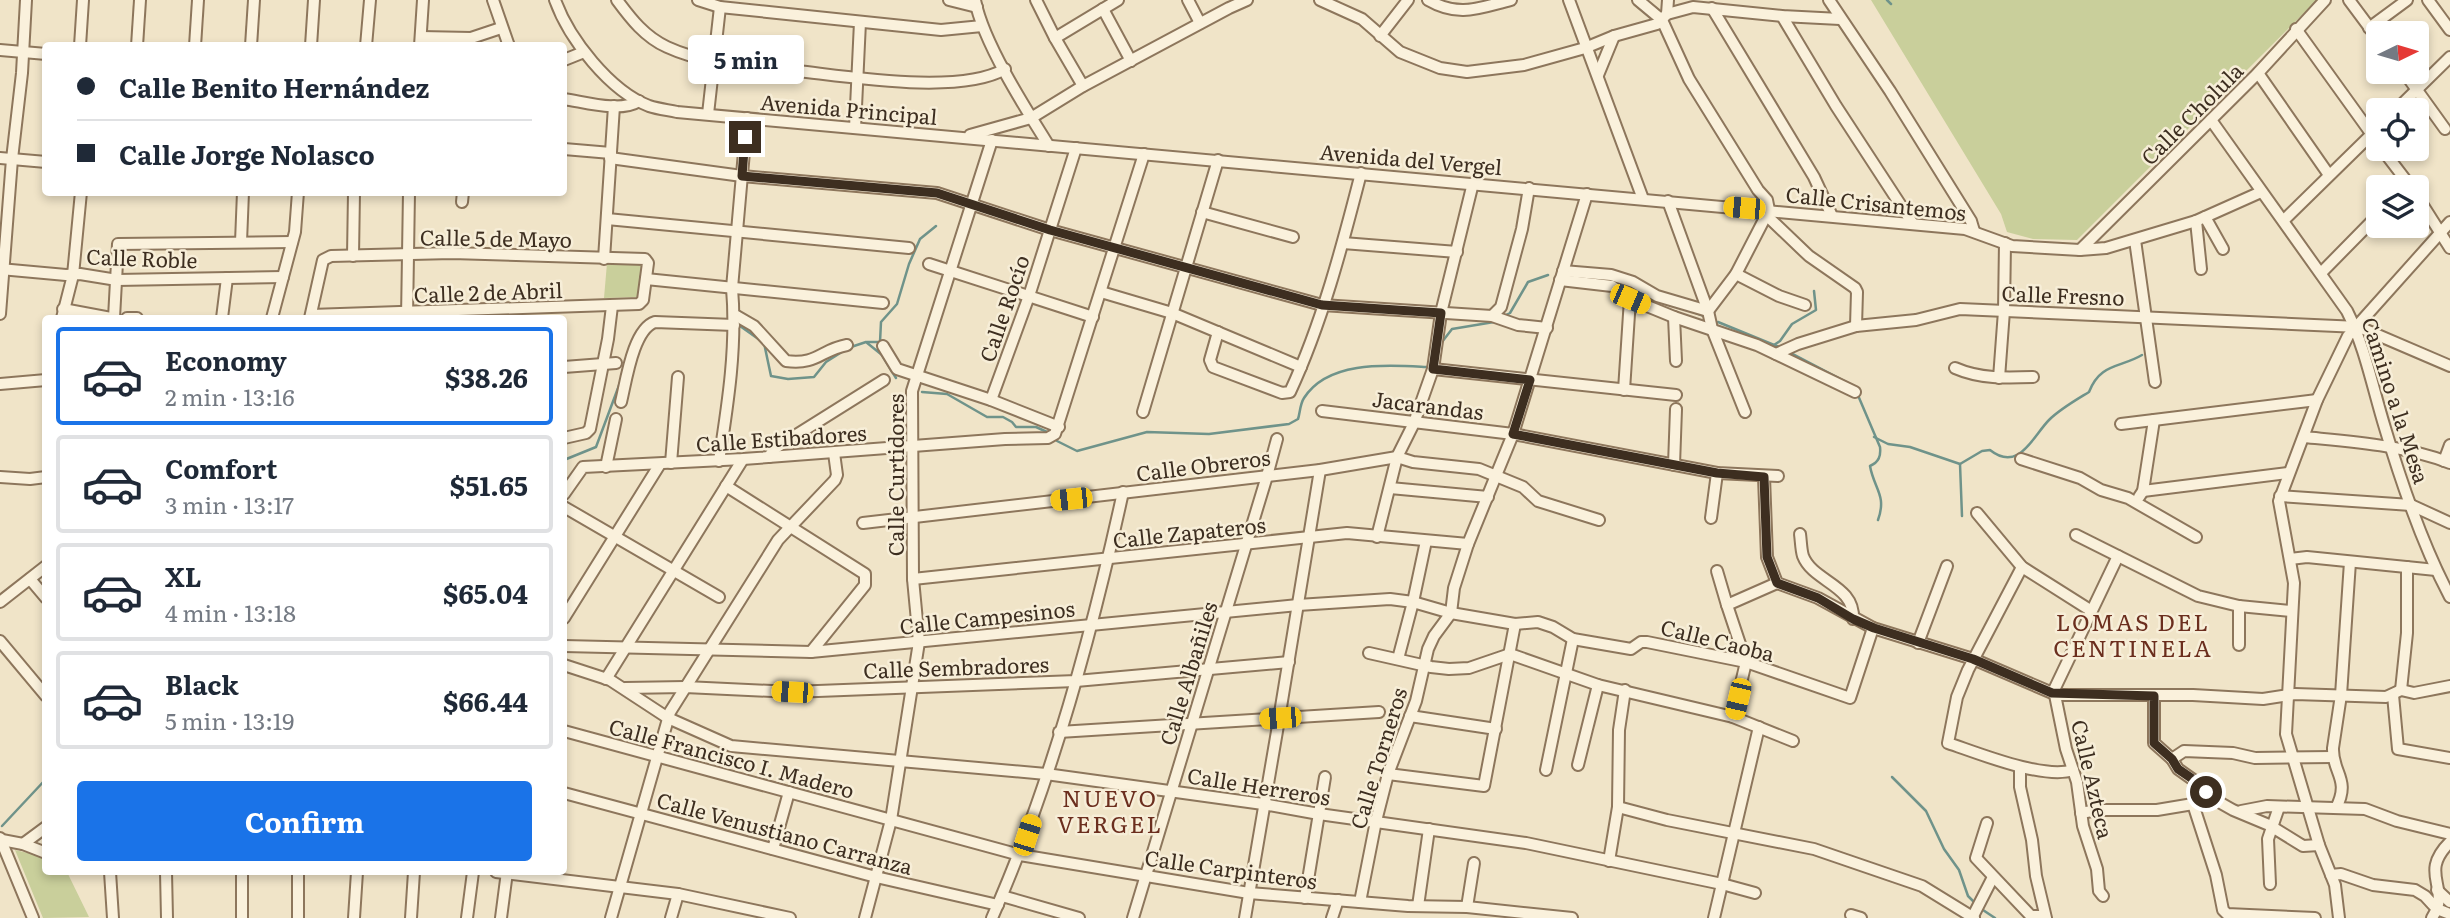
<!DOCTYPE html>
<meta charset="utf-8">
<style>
:root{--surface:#fff;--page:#f2f2f3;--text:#1f2937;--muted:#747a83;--line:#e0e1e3;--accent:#1a73e8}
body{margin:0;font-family:Literata,serif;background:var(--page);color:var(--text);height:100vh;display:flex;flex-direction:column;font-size:26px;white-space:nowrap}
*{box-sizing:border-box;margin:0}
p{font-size:23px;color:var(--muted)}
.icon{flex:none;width:38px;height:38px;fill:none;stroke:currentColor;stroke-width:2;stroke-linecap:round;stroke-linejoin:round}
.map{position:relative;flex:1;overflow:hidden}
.panel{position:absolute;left:42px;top:315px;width:525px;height:560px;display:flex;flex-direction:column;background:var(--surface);border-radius:7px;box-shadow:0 4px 10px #0003}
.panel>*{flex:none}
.hud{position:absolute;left:42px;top:42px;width:525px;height:154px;border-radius:7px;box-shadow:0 4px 10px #0003;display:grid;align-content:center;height:154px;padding:0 35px;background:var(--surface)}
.needle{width:46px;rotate:85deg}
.controls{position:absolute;left:2366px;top:21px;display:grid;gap:14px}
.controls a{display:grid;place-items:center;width:63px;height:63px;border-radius:7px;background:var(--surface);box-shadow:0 4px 10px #0003;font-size:35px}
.end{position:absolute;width:32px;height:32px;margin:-16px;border:9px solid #3d2e20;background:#fff;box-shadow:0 0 0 4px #fff}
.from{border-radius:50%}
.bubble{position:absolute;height:49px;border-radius:7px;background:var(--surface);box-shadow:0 4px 10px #0003;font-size:23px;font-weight:700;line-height:49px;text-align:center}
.car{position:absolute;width:21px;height:42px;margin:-21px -10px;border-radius:9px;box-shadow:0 0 5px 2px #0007;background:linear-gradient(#f5c518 24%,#345 0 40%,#f5c518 0 76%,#345 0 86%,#f5c518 0)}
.hud b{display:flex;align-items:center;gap:24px;height:66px;font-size:26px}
.hud b+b{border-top:2px solid var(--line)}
.hud i{width:18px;height:18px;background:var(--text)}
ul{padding:12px 0 0;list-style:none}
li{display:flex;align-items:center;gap:21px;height:98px;margin:0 14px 10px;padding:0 21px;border:4px solid var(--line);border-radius:7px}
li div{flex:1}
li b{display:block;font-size:26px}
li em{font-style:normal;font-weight:700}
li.selected{border-color:var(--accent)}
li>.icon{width:63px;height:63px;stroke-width:1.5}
.action{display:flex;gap:14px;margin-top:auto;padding:14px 35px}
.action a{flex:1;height:80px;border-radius:7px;background:var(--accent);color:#fff;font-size:28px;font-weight:700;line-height:80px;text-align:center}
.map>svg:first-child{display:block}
</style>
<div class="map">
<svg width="2450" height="918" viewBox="0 0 2450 918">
<rect width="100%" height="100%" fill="#f0e4c8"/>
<g fill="#c9cf9b">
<polygon points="1871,0 2317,0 2077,240 2033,239 2007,232 2001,214"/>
<polygon points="607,263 642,264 640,297 604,298"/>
<polygon points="15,850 45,857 46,872 67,872 89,917 43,918"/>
</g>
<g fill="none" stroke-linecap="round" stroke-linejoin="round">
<g stroke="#6f938a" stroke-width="2.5">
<polyline points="1887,0 1891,4"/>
<polyline points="1691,311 1704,316"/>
<polyline points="1504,316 1510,313 1528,282 1548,275"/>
<polyline points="1718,322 1779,347"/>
<polyline points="740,326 764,343 771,376 788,379 814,377 826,362 845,350"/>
<polyline points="867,342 880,342 881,322 897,304 909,264 920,239 936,226"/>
<polyline points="1442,342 1452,329 1494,322"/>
<polyline points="1774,345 1780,341 1792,324 1816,310 1814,291"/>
<polyline points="851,347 866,342 882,355 896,378"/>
<polyline points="1789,352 1852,385"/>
<polyline points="922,392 947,394 987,417 1003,417 1012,422 1016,427 1036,427 1047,432"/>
<path d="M1857 393 1880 447C1881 456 1879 462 1870 466 1874 489 1887 495 1878 520"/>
<path d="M1874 437 1888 444 1910 447 1960 464 1982 451 1990 450C2019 473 2033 436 2049 420 2060 409 2076 400 2089 392 2100 363 2120 368 2142 355"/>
<path d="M1057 441 1077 451 1147 432 1209 434 1289 424 1298 419C1300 413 1300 404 1304 398 1328 360 1388 365 1426 367"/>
<polyline points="564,460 596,447 621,380"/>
<polyline points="1960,464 1962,516"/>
<polyline points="1892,777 1926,811 1944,849 1959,870 1968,896 1975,903"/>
<polyline points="2,826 46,779"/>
<polyline points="1980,908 1995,918"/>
</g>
<defs>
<g id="minor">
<polyline points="493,0 509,46"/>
<path d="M555 0C569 39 610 91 649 106 658 109 668 110 677 112L1965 229 2012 246 2080 250 2106 248 2196 221 2261 192"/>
<path d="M617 0C631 19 645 37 667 47 708 66 755 66 798 71 851 77 960 95 1005 69"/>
<polyline points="698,0 720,7 941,30 982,26"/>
<polyline points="949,0 977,7"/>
<path d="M975 0C983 42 1025 108 1049 146"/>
<polyline points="1036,0 1055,38 1083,86"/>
<polyline points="1188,0 1200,23"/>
<polyline points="1320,0 1362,19 1400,52 1440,68 1467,72 1524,65 1585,48 1614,36 1657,24 1667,14 1693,7 1782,16 1840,19"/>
<path d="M1428 0C1459 18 1479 8 1511 0"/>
<polyline points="1569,0 1643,199"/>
<polyline points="1638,0 1662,20 1689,79 1758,190 1767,200 1769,210"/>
<polyline points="1829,0 1890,91 1971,221 1974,231"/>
<polyline points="2349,0 2378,39"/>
<polyline points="2428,0 2450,30"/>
<polyline points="1712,8 1814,177 1832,216"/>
<polyline points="1103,9 1131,61"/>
<polyline points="1667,14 1668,0"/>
<polyline points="1782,16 1836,106 1913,224"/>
<polyline points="2369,28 2407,0"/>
<polyline points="2296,29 2378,143"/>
<polyline points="1380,36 1408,0"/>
<polyline points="421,37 471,38 501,28"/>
<polyline points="1055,38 1118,0"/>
<polyline points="80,46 83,0"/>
<polyline points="137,46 140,0"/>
<polyline points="195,46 198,0"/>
<polyline points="251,46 254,0"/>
<polyline points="311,46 314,0"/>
<polyline points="366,46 370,0"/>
<polyline points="420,46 423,0"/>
<polyline points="0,50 46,54"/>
<polyline points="564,60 584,52"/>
<polyline points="2404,72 2445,129"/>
<polyline points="2258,73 2329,175"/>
<polyline points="1598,75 1614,36"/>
<path d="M564 99C585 102 620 113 639 101"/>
<polyline points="2396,110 2450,57"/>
<polyline points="708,114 720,7"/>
<path d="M2211 120 2347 311C2365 347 2373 389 2385 428 2402 485 2422 544 2450 597"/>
<polyline points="855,128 860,22"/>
<polyline points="970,135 1031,118 1083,86 1229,8 1247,0"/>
<polyline points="564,149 611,153"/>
<polyline points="2382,149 2411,187"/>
<polyline points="0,158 46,162"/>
<polyline points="610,158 742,176 937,193 1050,230 1322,305 1492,316 1518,325 1547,328"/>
<polyline points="2417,196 2450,248"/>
<polyline points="1668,201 1708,311 1712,329 1745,412"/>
<polyline points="462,202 463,192"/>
<polyline points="1202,212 1293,237"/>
<polyline points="1766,215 1809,256 1855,288 1857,292 1856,326"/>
<polyline points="2205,217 2223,249"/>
<polyline points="607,219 909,248"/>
<polyline points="2284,220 2378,128"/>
<polyline points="2196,221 2201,269"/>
<polyline points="2135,240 2155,382"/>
<polyline points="241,242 243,192"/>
<polyline points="1343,243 1457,252"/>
<polyline points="2080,250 2258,73 2325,0"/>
<polyline points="353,256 354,192"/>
<polyline points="604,259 614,106"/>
<polyline points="929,264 1093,317"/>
<polyline points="0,269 66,275 80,274 117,280 283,277"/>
<polyline points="1563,271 1611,275 1633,282 1657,296 1708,311 1736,274 1769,210"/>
<polyline points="2321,273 2378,215"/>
<polyline points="1736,274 1779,296 1805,305"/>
<polyline points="646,279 883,303"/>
<polyline points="1560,280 1612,286 1630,299 1674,317 1757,345 1855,392"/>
<polyline points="1101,292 1172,313 1301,367"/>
<polyline points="63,309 111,318"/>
<polyline points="0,314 12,159 22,73 26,0"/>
<path d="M735 315 754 326 786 361C818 365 820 350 847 345"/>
<polyline points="1492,316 1501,307 1522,229 1529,188"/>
<polyline points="1674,317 1676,361"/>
<polyline points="62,318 73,275 81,192"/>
<polyline points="114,318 118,244 292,242"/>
<polyline points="127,318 137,318"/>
<polyline points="222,318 227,278"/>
<polyline points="272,318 295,232 298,192"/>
<polyline points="310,318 323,260 331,256 452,253 645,259 648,263 643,300 639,304 311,315"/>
<polyline points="407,318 409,192"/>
<path d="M1218 332 1210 360 1213 367 1282 393 1290 392C1322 323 1342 247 1361 173"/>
<polyline points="883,346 897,369 991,400 1059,427"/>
<polyline points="1776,354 1798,344 1856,326 1916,320 1960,309 2359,327 2450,366"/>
<polyline points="564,367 616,363"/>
<path d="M1955 368C1980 379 2006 378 2033 377"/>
<polyline points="1433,369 1676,395"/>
<polyline points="1999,378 2004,311 2005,243"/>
<polyline points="0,384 46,380"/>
<polyline points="1624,390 1630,299"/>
<polyline points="991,400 1029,296 1076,148"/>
<path d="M621 402C626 382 633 329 655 322L734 325"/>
<polyline points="1322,411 1513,434 1717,473 1778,476"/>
<polyline points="1143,412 1218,160"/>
<polyline points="2121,424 2317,400"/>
<path d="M2304 437C2354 442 2403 445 2450 463"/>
<polyline points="564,438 586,433 590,429 608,339 612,306"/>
<polyline points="769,457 774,449 884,380"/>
<polyline points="2021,459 2080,478 2101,490 2128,498 2196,537"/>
<path d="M719 461C728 403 737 346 732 288L747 118"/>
<polyline points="2444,461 2450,445"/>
<polyline points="671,463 678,377"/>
<polyline points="1674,465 1676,409"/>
<polyline points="606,467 616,419"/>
<polyline points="0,477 30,479 46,477"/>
<polyline points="1764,477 1767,557 1777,583 1818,598 1873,628 1973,659 2057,695 2193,695 2263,699 2295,694 2386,697 2401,690 2414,693 2450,686"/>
<polyline points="726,486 865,574 865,585 811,652"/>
<polyline points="1390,488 1488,497"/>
<polyline points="2143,491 2288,473"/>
<polyline points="564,494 583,467 743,459 1005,439 1048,438 1055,434 1144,154"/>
<polyline points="2280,496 2411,505 2450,523"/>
<polyline points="2139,497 2143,491 2154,420"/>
<polyline points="564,507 719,597"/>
<polyline points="1977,513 2022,567 2090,610"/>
<polyline points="1711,518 1717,473"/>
<polyline points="863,523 1320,470 1397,457 1413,462 1479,469 1523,487 1538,501 1599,520"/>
<path d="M1800 534C1801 541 1801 550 1803 556 1813 582 1855 585 1853 619"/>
<polyline points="2076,535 2198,596 2239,606 2291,611"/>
<polyline points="1377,537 1397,457 1414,423 1433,369 1441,313 1473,183"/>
<polyline points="2290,559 2307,557 2436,570"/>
<path d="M2022 567 1968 670 1957 697 1948 743C1978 753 2044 780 2073 770"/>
<polyline points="1717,571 1727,605"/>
<polyline points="30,579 46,598"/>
<polyline points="913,579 1347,533 1468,544"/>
<polyline points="0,602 46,566"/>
<polyline points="564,618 660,464"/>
<polyline points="0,641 46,696"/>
<polyline points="1918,643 1947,566"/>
<polyline points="2239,645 2239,606"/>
<polyline points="564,646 811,652 1298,605 1390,599 1413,602 1451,613 1515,624 1538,622 1553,627 1573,639 1631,649 1641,642 1647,642 1746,662 1850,698 1873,628"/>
<polyline points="1369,653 1431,667 1449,669 1469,668 1510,654 1598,685 1733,717 1793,741"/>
<polyline points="1398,659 1413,602 1426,541"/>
<polyline points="1746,662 1727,605 1777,583"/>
<polyline points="564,665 610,680 668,718 731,746 1046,774 1263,804 1319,814 1526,843 1722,884 1755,893"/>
<polyline points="606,679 743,459"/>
<polyline points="625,688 685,687 792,692 1076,681 1289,662"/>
<polyline points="2401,690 2407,633 2407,567"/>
<polyline points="2393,695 2398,749 2450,758"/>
<polyline points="2154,696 2154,743 2172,759 2178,769 2202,786 2210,797 2233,810 2269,825 2303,846 2319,845"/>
<polyline points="1410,716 1496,729"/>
<polyline points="1733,717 1746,662"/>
<polyline points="564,731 1020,855 1249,893 1408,906 1467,907 1572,918"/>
<polyline points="1059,732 1379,712"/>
<polyline points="2172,759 2184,751 2233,753 2255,758 2332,757"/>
<polyline points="1578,765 1598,685"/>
<polyline points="2020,768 2020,787 2032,840 2036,876 2046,918"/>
<polyline points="1546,770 1573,639"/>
<polyline points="1388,774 1484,786 1515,624"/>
<polyline points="564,793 876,877 998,905"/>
<polyline points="2193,804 2216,875 2223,910 2227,914 2315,918"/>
<polyline points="1618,807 1667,820 1814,849 1922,886 1974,918"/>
<path d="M2336 808C2351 779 2332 773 2333 748L2341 695 2350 562"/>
<polyline points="2241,811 2267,806 2365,809 2397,821 2450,834"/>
<polyline points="2081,813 2097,810 2157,810 2193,804 2196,801"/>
<polyline points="1987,823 1976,858 2031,916 2045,916"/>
<polyline points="0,838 33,918"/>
<polyline points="2,840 23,844 46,853"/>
<path d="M2450 842C2421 871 2445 883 2437 909L2450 914"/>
<polyline points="23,844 46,827"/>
<polyline points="773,849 789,792"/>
<polyline points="1609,861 1618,807 1619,730 1625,690"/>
<polyline points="110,872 113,918"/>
<polyline points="166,872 167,918"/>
<polyline points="496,872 678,894 790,918"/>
<polyline points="2331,875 2341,874 2373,885 2415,890 2425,896 2437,909 2432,918"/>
<polyline points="2270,884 2268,839 2279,807"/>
<polyline points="2437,890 2450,902"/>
<polyline points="1002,896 1079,918"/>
<polyline points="2103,896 2099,891 2097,869 2083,826 2077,782 2066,749 2054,690 2118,556"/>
<polyline points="1305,898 1325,777"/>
<polyline points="1360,902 1376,821 1388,774 1416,701 1428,649 1434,636 1451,613 1454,588 1468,544 1513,434 1587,194"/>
<polyline points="1418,906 1429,829"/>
<polyline points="1467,907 1474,863"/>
<polyline points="1851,915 1861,918"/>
<polyline points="242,918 242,872"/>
<polyline points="298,918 298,872"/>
<polyline points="354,918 357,872"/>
<polyline points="411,918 414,872"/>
<polyline points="467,918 473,872"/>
<polyline points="501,918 507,872"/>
<polyline points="611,918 670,712 778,540 835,480 837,475 834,453"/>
<polyline points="671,918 678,894"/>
<polyline points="865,918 891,820 919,642 913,579 912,391 992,140"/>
<path d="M992 918C1051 785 1092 634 1123 492"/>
<polyline points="1133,918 1267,476 1277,439"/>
<path d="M1245 918C1271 769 1296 619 1320 470"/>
<polyline points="1332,918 1338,900"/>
<polyline points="1714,918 1759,727"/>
<polyline points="1972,918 1993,877"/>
<polyline points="2339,918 2335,885 2319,845 2286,734 2294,583 2279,501 2317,400 2348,336 2450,222"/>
</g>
</defs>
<use href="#minor" stroke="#8d765c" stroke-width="14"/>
<use href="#minor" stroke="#faf1dc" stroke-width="10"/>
</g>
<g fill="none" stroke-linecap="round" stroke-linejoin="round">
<polyline stroke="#3d2e20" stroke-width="9" points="745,137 742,176 937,193 1050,230 1322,305 1441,313 1433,369 1530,380 1513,434 1717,473 1764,477 1767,557 1777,583 1818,598 1853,619 1874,628 1973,659 2052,693 2154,696 2154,743 2172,759 2178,769 2197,782 2206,792"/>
</g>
<g text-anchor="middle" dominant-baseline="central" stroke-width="5" stroke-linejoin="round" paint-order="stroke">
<g font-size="21" fill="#3d2e20" stroke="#f7eed8">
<text transform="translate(849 108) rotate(5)">Avenida Principal</text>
<text transform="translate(2191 113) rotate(-45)">Calle Cholula</text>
<text transform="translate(1411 158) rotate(5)">Avenida del Vergel</text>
<text transform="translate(1876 202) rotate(6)">Calle Crisantemos</text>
<text transform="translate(496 237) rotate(1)">Calle 5 de Mayo</text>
<text transform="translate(142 257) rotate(2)">Calle Roble</text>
<text transform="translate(488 291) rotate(-2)">Calle 2 de Abril</text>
<text transform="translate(2063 294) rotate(2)">Calle Fresno</text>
<text transform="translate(1003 308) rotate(-71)">Calle Rocío</text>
<text transform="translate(2397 400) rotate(72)">Camino a la Mesa</text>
<text transform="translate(1428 404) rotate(7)">Jacarandas</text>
<text transform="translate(781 437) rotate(-4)">Calle Estibadores</text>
<text transform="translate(1203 464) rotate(-7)">Calle Obreros</text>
<text transform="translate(894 475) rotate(-90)">Calle Curtidores</text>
<text transform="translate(1189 531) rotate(-6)">Calle Zapateros</text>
<text transform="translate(987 616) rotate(-6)">Calle Campesinos</text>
<text transform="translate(1718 639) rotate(14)">Calle Caoba</text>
<text transform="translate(956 666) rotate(-2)">Calle Sembradores</text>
<text transform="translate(1187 673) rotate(-73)">Calle Albañiles</text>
<text transform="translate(732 757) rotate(15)">Calle Francisco I. Madero</text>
<text transform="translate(1377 758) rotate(-73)">Calle Torneros</text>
<text transform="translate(2094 779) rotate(77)">Calle Azteca</text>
<text transform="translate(1259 785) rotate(9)">Calle Herreros</text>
<text transform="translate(785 832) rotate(15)">Calle Venustiano Carranza</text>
<text transform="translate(1231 868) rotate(8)">Calle Carpinteros</text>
</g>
<g font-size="23" letter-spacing="2" fill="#6b2e1e" stroke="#f7eed8">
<text x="2133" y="621">LOMAS DEL<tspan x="2133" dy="26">CENTINELA</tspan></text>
<text x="1110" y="797">NUEVO<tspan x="1110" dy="26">VERGEL</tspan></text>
</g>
</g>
</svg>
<div class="controls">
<a><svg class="needle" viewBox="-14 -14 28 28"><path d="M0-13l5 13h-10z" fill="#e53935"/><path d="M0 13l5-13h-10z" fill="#747a83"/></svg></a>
<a><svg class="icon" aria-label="locate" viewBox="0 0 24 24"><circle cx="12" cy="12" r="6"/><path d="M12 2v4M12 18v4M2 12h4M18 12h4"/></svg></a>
<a><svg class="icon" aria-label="layers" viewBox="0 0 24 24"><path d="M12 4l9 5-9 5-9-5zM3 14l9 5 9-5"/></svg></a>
</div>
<i class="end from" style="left:2206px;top:792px"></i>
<i class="end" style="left:745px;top:137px"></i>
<div class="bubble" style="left:688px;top:35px;width:116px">5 min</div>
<i class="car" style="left:1744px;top:208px;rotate:275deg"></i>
<i class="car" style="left:1630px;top:299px;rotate:113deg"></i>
<i class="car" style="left:1071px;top:499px;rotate:264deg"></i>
<i class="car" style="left:792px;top:692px;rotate:273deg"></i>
<i class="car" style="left:1738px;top:699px;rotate:193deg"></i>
<i class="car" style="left:1280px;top:718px;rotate:266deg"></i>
<i class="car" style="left:1027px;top:835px;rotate:18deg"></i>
<div class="hud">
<b><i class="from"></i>Calle Benito Hernández</b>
<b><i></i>Calle Jorge Nolasco</b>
</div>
<section class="panel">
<ul>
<li class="selected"><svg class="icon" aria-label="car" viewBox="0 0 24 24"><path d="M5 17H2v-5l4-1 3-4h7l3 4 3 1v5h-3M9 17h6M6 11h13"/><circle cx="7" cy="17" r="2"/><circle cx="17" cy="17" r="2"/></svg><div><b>Economy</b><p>2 min · 13:16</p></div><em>$38.26</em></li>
<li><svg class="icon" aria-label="car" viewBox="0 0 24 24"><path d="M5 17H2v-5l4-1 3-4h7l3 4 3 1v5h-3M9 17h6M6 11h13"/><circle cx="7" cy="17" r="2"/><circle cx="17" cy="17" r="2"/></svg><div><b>Comfort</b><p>3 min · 13:17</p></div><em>$51.65</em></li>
<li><svg class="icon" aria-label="car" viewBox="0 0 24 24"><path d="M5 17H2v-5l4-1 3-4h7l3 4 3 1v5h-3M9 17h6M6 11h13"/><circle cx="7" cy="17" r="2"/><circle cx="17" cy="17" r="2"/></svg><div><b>XL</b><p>4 min · 13:18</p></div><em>$65.04</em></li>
<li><svg class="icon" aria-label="car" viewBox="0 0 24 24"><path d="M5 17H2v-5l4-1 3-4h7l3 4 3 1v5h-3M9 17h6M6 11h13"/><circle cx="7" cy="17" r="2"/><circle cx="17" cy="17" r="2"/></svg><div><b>Black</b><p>5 min · 13:19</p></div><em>$66.44</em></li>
</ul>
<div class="action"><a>Confirm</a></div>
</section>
</div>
